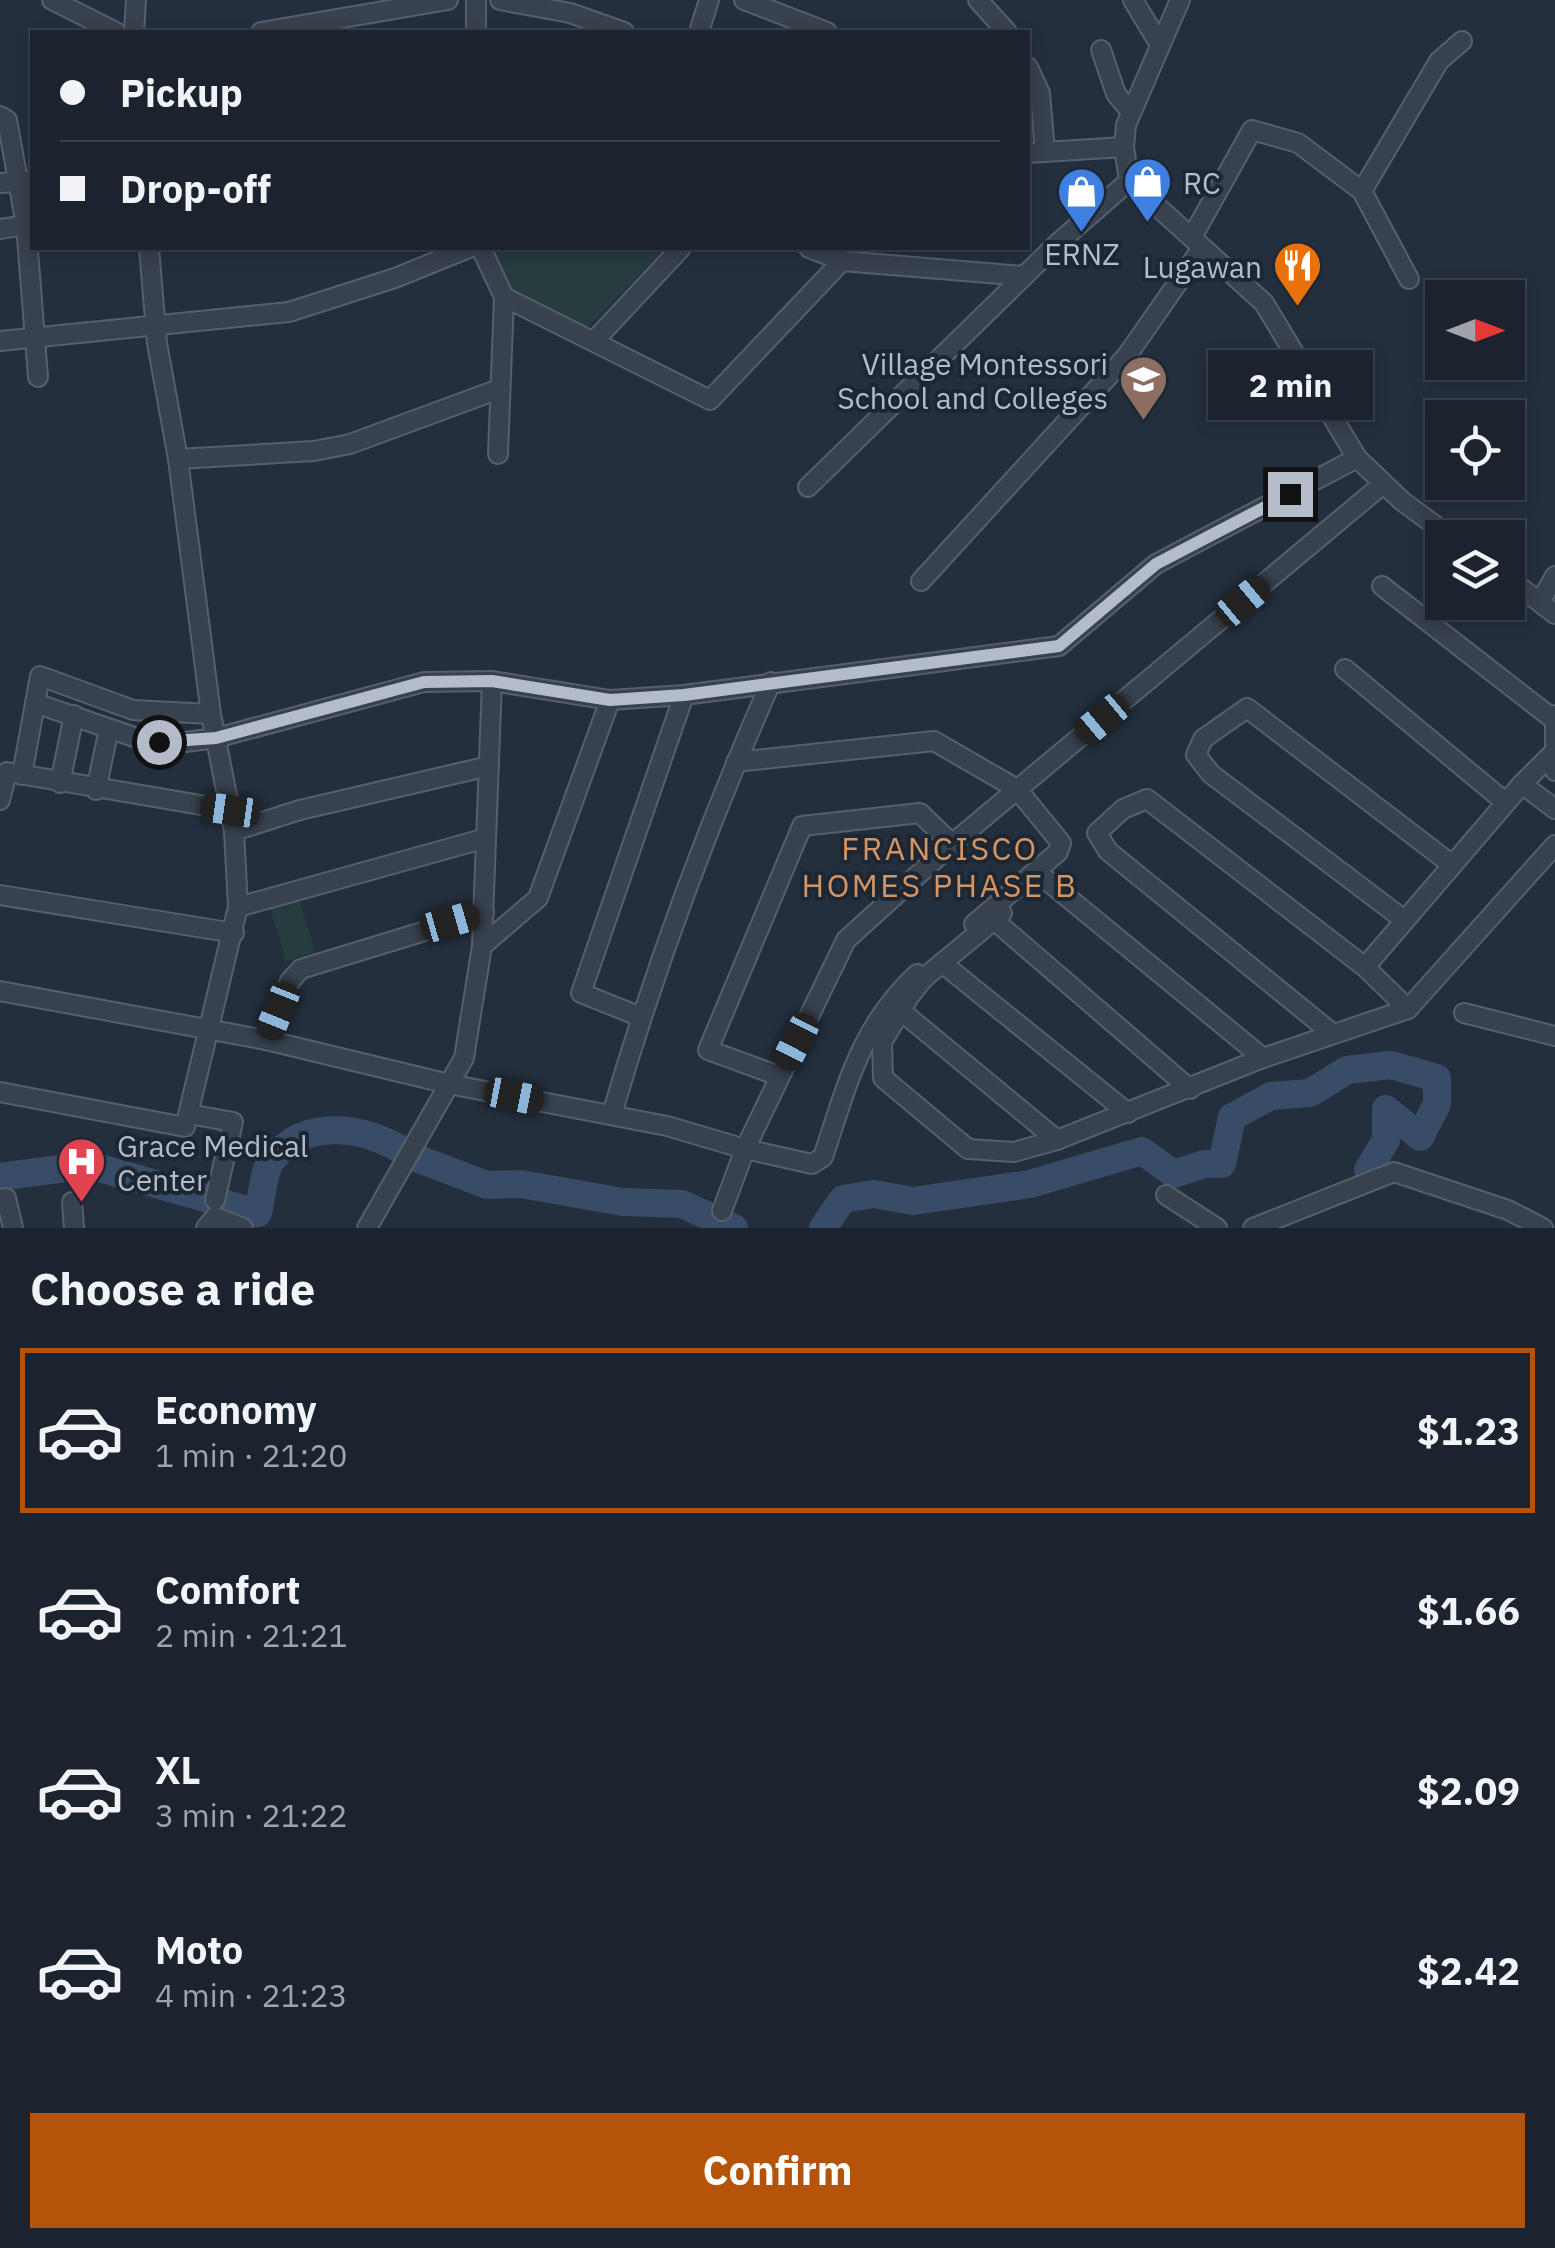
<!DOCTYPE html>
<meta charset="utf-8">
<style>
:root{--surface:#1b232e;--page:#282f3a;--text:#f1f3f6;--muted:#a0a4aa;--line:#39404a;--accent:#b45309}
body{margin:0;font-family:"IBM Plex Sans",sans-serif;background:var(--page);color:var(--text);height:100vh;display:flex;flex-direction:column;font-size:38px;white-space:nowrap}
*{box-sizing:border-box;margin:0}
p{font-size:32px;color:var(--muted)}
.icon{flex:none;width:55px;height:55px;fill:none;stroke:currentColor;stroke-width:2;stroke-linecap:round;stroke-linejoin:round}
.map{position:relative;height:1228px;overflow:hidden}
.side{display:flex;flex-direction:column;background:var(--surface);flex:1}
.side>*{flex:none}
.top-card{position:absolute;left:30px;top:30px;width:1000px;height:220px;border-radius:0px;box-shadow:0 5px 15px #0003,0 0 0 2px var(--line);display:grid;align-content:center;height:220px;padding:0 30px;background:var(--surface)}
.needle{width:65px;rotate:90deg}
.controls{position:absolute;left:1425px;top:280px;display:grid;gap:20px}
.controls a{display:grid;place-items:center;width:100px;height:100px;border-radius:0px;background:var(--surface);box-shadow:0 5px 15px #0003,0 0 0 2px var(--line);font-size:50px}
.end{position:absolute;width:45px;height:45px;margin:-22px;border:12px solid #b4bcc9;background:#111;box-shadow:0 0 0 5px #111}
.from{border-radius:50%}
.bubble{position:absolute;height:70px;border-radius:0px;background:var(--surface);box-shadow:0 5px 15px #0003,0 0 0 2px var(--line);font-size:32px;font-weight:700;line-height:70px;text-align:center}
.car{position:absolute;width:30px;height:60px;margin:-30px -15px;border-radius:12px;box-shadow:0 0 8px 2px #0007;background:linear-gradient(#222 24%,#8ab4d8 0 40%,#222 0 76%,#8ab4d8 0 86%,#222 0)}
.top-card b{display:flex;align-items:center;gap:35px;height:95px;font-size:38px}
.top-card b+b{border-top:2px solid var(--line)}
.top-card i{width:25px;height:25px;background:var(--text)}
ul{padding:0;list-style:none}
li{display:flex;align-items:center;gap:30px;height:165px;margin:0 20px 15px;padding:0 10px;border:5px solid transparent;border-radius:0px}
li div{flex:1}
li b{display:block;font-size:38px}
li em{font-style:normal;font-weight:700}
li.active{border-color:var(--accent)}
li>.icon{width:90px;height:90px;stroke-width:1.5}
h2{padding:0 30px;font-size:45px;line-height:120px}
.primary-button{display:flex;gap:20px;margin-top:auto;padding:20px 30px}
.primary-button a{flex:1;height:115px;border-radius:0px;background:var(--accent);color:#fff;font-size:40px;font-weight:700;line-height:115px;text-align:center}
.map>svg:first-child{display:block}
</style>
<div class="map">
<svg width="1555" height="1228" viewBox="0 0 1555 1228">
<rect width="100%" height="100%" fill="#242f3e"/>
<g fill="#263c3f">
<polygon points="490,248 666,248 588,327 505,291"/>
<polygon points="298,895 315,952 286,961 269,904"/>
</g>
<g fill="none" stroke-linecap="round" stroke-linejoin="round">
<g stroke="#394c67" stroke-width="28">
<polyline points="416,1158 487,1185 521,1184 623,1202 682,1204 734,1228"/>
<path d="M0 1177 89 1165 258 1213C262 1198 263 1171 272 1160 305 1117 362 1127 402 1150"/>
<polyline points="823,1228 843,1199 874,1194 913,1201 1030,1184 1142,1151 1174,1174 1204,1164 1222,1164 1232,1117 1271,1096 1310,1093 1347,1070 1391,1065 1437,1078 1437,1104 1420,1137 1386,1109 1386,1140 1368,1170"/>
</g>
<defs>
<g id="minor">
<polyline points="52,0 116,32"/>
<polyline points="500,0 570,13 624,32"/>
<polyline points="744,0 827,32"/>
<polyline points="978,0 1007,32"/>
<polyline points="1133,0 1160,45"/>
<polyline points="1180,0 1126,125 1124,147 1129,181 1264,303 1357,458 1402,501 1452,538"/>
<polyline points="134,32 136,0"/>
<polyline points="261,32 448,0"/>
<polyline points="476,32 476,0"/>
<polyline points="699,32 709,0"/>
<polyline points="1101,50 1116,94 1131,112"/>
<polyline points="1028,67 1040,93 1045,152"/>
<polyline points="0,116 7,120 26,225 38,377"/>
<polyline points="1028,153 1124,147"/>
<polyline points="0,183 32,181"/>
<polyline points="1362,191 1439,61 1462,41"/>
<polyline points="0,229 26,225"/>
<polyline points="1192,237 1252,130 1298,143 1362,191 1409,279"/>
<polyline points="481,248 504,297 498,454"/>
<polyline points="809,248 842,261 1024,276"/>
<polyline points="504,297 710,400 842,261"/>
<polyline points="0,341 289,312 395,278 469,248"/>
<polyline points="594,341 681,248"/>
<polyline points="178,459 314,451 350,444 499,389"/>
<polyline points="808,487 1058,243 1129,181"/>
<polyline points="1508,578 1555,614"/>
<polyline points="921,581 1126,357 1202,248"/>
<polyline points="1382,586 1553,719"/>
<polyline points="1540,602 1555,576"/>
<polyline points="1345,669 1505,802"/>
<polyline points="35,703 140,739 178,743 216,738 424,682 492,681 610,700 684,695 1059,646 1156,564 1357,458"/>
<polyline points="1555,715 1555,771"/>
<polyline points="1552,754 1522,784 1555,809"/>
<polyline points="736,762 934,741 1017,789 1061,843 1058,852 974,924"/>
<polyline points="22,775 40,676 133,710 211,714"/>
<polyline points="60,783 74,715"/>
<polyline points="96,790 109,729"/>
<polyline points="0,800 7,772 230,810"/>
<polyline points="234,831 300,810 489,766"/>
<polyline points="1030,890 1044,878 1263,1058"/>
<polyline points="0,895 234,933"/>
<polyline points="238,907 486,838"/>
<polyline points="1002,913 994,920 1190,1089"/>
<polyline points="1403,919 1211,774 1196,755 1203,739 1247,708 1451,864"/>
<polyline points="994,920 924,978 909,997 882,1042 883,1078 968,1149 1014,1152 1057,1140 1263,1058 1408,1009 1555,845"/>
<polyline points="482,946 538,898 610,700"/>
<polyline points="942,963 1128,1113"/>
<polyline points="1365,967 1522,784"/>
<polyline points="0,991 266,1040 449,1084 667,1126 745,1149 846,940 952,844 1383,484"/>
<polyline points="901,1011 1057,1140"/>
<polyline points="1464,1013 1555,1036"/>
<polyline points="641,1017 581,993 684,695"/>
<polyline points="1333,1034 1108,851 1097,833 1123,809 1147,799 1365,967 1408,1009"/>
<polyline points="266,1040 290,981 301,969 484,913"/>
<polyline points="779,1076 708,1050 802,826 920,813 952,844"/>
<polyline points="0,1092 185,1127 238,907 234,831 211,714 178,459 157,343 149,248"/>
<polyline points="189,1114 233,1122 215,1200"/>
<path d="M612 1114C655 967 709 822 771 682"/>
<polyline points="1166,1195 1217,1228"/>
<polyline points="0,1199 6,1198 13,1228"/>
<polyline points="72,1202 74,1228"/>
<path d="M722 1211 745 1149 812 1164 823 1157C847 1086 860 1027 917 974"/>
<polyline points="206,1228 215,1217 243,1228"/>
<polyline points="367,1228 464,1058 482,946 492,681"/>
<polyline points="1253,1228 1394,1172 1508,1210 1543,1228"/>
</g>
</defs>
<use href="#minor" stroke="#565f6c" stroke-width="22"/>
<use href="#minor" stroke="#38414e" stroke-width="18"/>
</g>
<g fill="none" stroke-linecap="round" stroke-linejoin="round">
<polyline stroke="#b4bcc9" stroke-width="12" points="159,742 216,738 424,682 492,681 610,700 684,695 1059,646 1156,564 1290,494"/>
</g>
<defs>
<symbol id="shop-pin" viewBox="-11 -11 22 30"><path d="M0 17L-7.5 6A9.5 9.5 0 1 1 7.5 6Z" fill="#3f7fe0" stroke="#1d2633"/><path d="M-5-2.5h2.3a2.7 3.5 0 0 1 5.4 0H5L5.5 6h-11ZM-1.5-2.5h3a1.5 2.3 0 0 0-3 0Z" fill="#fff"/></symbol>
<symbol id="restaurant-pin" viewBox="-11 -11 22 30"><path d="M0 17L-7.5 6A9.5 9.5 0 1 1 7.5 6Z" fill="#e8710a" stroke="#1d2633"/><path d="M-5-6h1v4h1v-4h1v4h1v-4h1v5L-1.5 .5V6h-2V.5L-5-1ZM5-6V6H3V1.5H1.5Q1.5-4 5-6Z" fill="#fff"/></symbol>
<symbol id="school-pin" viewBox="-11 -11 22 30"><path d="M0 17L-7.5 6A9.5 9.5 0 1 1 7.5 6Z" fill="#8d6e63" stroke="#1d2633"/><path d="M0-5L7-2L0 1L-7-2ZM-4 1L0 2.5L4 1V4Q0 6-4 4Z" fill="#fff"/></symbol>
<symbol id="hospital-pin" viewBox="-11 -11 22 30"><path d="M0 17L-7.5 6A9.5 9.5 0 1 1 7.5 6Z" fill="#e0444e" stroke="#1d2633"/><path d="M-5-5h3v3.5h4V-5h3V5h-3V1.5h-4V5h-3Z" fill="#fff"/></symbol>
</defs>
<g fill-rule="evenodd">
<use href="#shop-pin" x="1120" y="154" width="55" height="75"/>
<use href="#shop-pin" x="1054" y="164" width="55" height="75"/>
<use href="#restaurant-pin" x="1270" y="238" width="55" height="75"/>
<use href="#school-pin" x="1116" y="352" width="55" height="75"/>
<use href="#hospital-pin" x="54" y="1134" width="55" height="75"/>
</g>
<g text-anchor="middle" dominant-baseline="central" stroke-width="8" stroke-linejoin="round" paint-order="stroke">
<g font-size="30" fill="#b4bcc9" stroke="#1d2633" text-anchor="start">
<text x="1183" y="182">RC</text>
<text x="1082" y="253" text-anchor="middle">ERNZ</text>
<text x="1262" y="266" text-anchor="end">Lugawan</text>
<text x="1108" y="363" text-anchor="end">Village Montessori<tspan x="1108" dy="34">School and Colleges</tspan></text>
<text x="117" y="1145">Grace Medical<tspan x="117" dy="34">Center</tspan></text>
</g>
<g font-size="32" letter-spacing="2.5" fill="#d59563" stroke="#1d2633">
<text x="940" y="848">FRANCISCO<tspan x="940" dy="37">HOMES PHASE B</tspan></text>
</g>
</g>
</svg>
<div class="controls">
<a><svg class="needle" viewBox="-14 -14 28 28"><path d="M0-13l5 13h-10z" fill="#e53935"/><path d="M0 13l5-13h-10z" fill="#a0a4aa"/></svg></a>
<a><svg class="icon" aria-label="locate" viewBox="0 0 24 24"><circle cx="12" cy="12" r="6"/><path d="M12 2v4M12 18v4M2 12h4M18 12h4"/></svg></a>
<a><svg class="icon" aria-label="layers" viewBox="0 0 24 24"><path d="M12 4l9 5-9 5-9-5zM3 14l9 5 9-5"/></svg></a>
</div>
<i class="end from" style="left:159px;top:742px"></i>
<i class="end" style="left:1290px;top:494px"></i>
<div class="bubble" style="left:1208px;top:350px;width:165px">2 min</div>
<i class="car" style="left:1243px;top:601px;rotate:50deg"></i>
<i class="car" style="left:1102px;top:719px;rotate:230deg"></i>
<i class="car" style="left:230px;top:810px;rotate:278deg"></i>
<i class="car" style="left:450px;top:922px;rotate:74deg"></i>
<i class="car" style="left:278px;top:1011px;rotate:202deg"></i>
<i class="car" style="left:796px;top:1042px;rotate:207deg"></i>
<i class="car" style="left:514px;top:1096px;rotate:101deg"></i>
<div class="top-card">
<b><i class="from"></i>Pickup</b>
<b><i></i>Drop-off</b>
</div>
</div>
<section class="side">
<h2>Choose a ride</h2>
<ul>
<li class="active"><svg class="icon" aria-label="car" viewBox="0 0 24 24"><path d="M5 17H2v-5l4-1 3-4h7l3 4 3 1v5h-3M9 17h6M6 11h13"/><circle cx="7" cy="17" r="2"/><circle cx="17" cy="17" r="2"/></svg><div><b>Economy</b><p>1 min · 21:20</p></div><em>$1.23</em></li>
<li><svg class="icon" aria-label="car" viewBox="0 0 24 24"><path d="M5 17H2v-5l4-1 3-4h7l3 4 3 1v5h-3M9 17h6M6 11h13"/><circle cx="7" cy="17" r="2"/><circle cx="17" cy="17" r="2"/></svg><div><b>Comfort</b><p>2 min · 21:21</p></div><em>$1.66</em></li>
<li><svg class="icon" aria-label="car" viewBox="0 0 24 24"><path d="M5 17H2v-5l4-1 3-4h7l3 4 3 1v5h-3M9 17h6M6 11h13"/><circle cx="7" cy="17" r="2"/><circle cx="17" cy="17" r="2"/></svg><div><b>XL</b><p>3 min · 21:22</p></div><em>$2.09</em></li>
<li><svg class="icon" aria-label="car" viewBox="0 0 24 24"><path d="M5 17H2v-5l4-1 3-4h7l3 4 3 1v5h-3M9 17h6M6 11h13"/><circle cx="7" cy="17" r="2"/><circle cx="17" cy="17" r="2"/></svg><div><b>Moto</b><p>4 min · 21:23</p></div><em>$2.42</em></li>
</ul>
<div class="primary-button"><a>Confirm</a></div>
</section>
